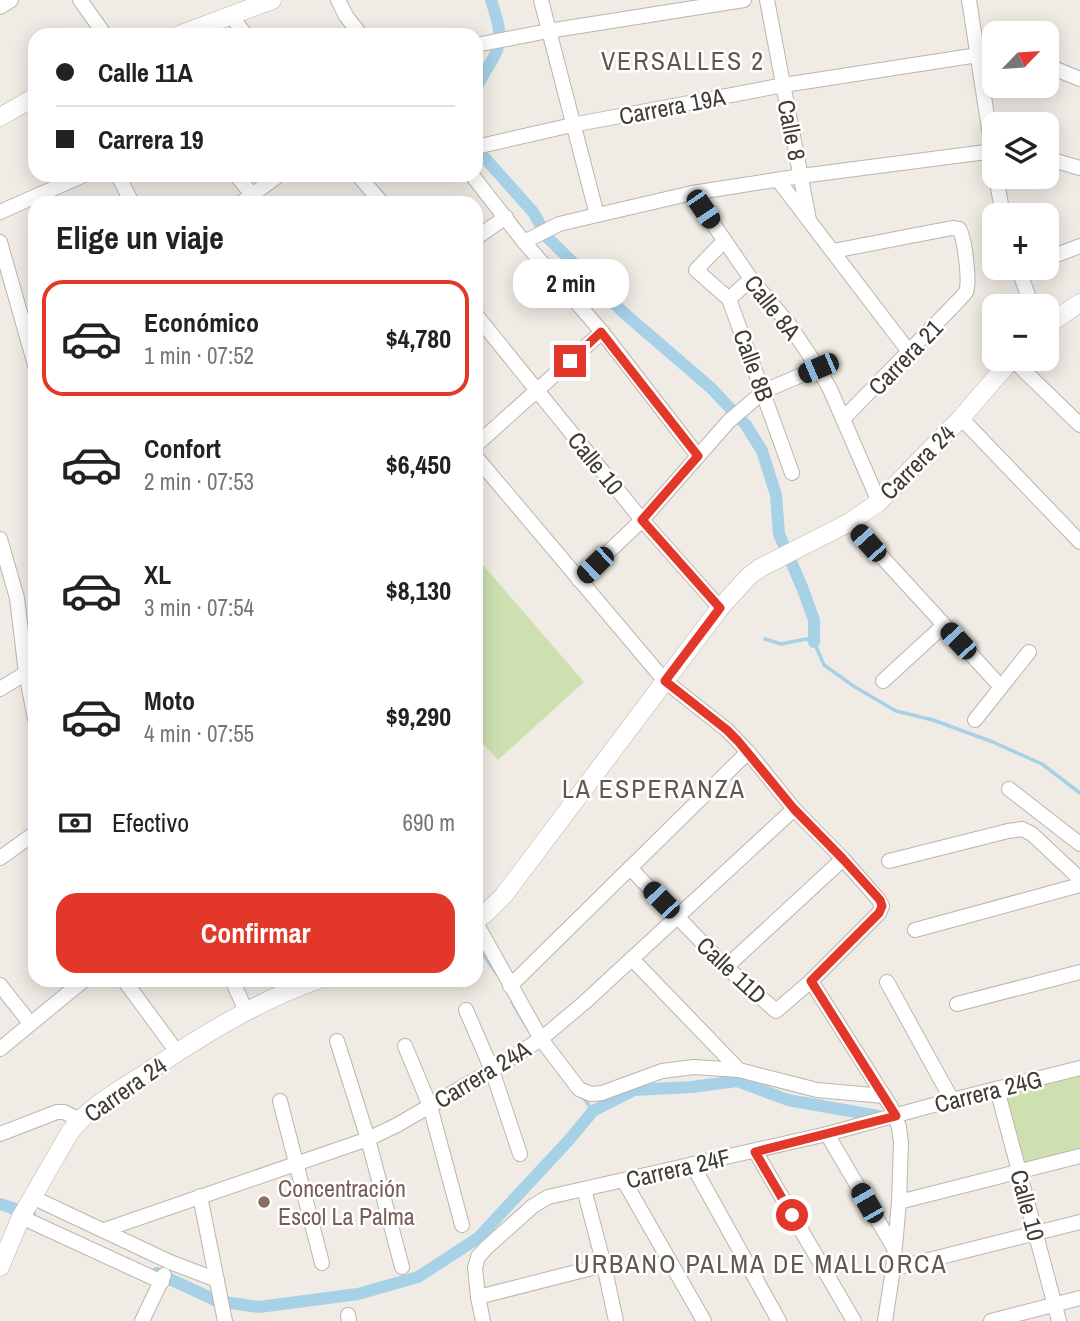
<!DOCTYPE html>
<html lang="es">
<meta charset="utf-8">
<style>
:root{--surface:#fff;--page:#f2f2f2;--text:#222;--muted:#767676;--line:#e0e0e0;--accent:#e23729}
body{margin:0;font-family:"Archivo Narrow",sans-serif;background:var(--page);color:var(--text);height:100vh;display:flex;flex-direction:column;font-size:26px;white-space:nowrap}
*{box-sizing:border-box;margin:0}
p{font-size:23px;color:var(--muted)}
.icon{flex:none;width:38px;height:38px;fill:none;stroke:currentColor;stroke-width:2;stroke-linecap:round;stroke-linejoin:round}
.map{position:relative;flex:1;overflow:hidden}
.side{position:absolute;left:28px;top:196px;width:455px;height:791px;display:flex;flex-direction:column;background:var(--surface);border-radius:21px;box-shadow:0 4px 18px #0003}
.side>*{flex:none}
.top-card{position:absolute;left:28px;top:28px;width:455px;height:154px;border-radius:21px;box-shadow:0 4px 18px #0003;display:grid;align-content:center;height:154px;padding:0 28px;background:var(--surface)}
.needle{width:46px;rotate:65deg}
.fabs{position:absolute;left:982px;top:21px;display:grid;gap:14px}
.fabs a{display:grid;place-items:center;width:77px;height:77px;border-radius:14px;background:var(--surface);box-shadow:0 4px 18px #0003;font-size:35px}
.end{position:absolute;width:32px;height:32px;margin:-16px;border:9px solid #e23729;background:#fff;box-shadow:0 0 0 4px #fff}
.from{border-radius:50%}
.bubble{position:absolute;height:49px;border-radius:21px;background:var(--surface);box-shadow:0 4px 18px #0003;font-size:23px;font-weight:800;line-height:49px;text-align:center}
.car{position:absolute;width:21px;height:42px;margin:-21px -10px;border-radius:9px;box-shadow:0 0 5px 2px #0007;background:linear-gradient(#222 24%,#8ab4d8 0 40%,#222 0 76%,#8ab4d8 0 86%,#222 0)}
.top-card b{display:flex;align-items:center;gap:24px;height:66px;font-size:26px}
.top-card b+b{border-top:2px solid var(--line)}
.top-card i{width:18px;height:18px;background:var(--text)}
ul{padding:0;list-style:none}
li{display:flex;align-items:center;gap:21px;height:116px;margin:0 14px 10px;padding:0 14px;border:4px solid transparent;border-radius:21px}
li div{flex:1}
li b{display:block;font-size:26px}
li em{font-style:normal;font-weight:800}
li.current{border-color:var(--accent)}
li>.icon{width:63px;height:63px;stroke-width:1.5}
h2{padding:0 28px;font-size:32px;line-height:84px}
.pay{display:flex;align-items:center;gap:18px;height:77px;padding:0 28px;font-size:26px}
.pay p{margin-inline-start:auto}
.action{display:flex;gap:14px;margin-top:auto;padding:14px 28px}
.action a{flex:1;height:80px;border-radius:21px;background:var(--accent);color:#fff;font-size:28px;font-weight:800;line-height:80px;text-align:center}
.map>svg:first-child{display:block}
</style>
<div class="map">
<svg width="1080" height="1321" viewBox="0 0 1080 1321">
<rect width="100%" height="100%" fill="#f0ebe4"/>
<g fill="#cee0b0">
<polygon points="476,557 584,682 498,760 476,736"/>
<polygon points="1080,1068 1080,1156 1019,1171 997,1089"/>
</g>
<g fill="none" stroke-linecap="round" stroke-linejoin="round">
<g stroke="#a6d1e7" stroke-width="3.5">
<polyline points="765,639 781,644 806,639 814,642 824,665 855,687 896,711 933,720 993,742 1042,764 1080,793"/>
<polyline points="476,944 497,974"/>
<polyline points="512,1002 528,1029"/>
<polyline points="583,1097 593,1111"/>
</g>
<g stroke="#a6d1e7" stroke-width="12">
<path d="M476 90C481 74 492 64 497 50 503 33 496 16 491 0"/>
<polyline points="476,148 533,212 548,238 624,313 711,388 746,425 762,451 776,495 779,534 802,587 814,620 814,642"/>
<polyline points="0,1204 30,1214"/>
<polyline points="157,1273 217,1301 259,1307 358,1294 418,1277 478,1238 569,1140 593,1111 634,1090 692,1087 737,1081 788,1100 878,1116"/>
</g>
<defs>
<g id="minor">
<polyline points="80,0 105,35"/>
<polyline points="338,0 346,16 361,35"/>
<polyline points="541,0 597,215"/>
<polyline points="767,0 809,220"/>
<polyline points="969,0 994,161"/>
<polyline points="0,7 11,0"/>
<polyline points="230,15 246,35"/>
<polyline points="476,45 548,31 744,0"/>
<polyline points="1046,65 1080,79"/>
<polyline points="476,147 572,125 784,85 978,55 994,55"/>
<polyline points="1046,158 1080,168"/>
<polyline points="118,175 132,203"/>
<polyline points="236,175 259,203"/>
<polyline points="358,175 382,203"/>
<polyline points="472,175 524,242 602,332 698,456"/>
<polyline points="996,177 1003,215"/>
<polyline points="778,180 910,353"/>
<polyline points="692,193 751,279 788,323 818,368 830,389 879,502"/>
<polyline points="241,203 279,175"/>
<polyline points="0,212 84,175"/>
<polyline points="476,238 506,217"/>
<polyline points="724,241 696,270 729,299 792,473"/>
<polyline points="0,242 35,365"/>
<polyline points="524,242 559,224 692,193 801,176 994,151"/>
<path d="M833 251 952 228 959 229C965 238 970 282 966 292 965 293 959 300 958 301L843 419"/>
<polyline points="1046,259 1080,246"/>
<polyline points="1018,268 1032,306"/>
<polyline points="729,299 751,279"/>
<polyline points="476,315 642,520 720,608"/>
<polyline points="1012,359 1080,425"/>
<polyline points="961,418 1080,542"/>
<polyline points="476,445 602,332"/>
<polyline points="476,457 665,681 727,730 748,752 794,809 843,859 879,900 882,906 879,913 811,981 776,1011 726,967 630,868"/>
<polyline points="850,522 1001,687"/>
<polyline points="0,539 17,598 26,673 35,719"/>
<polyline points="579,580 642,520 729,421 764,391 818,368"/>
<polyline points="883,681 943,626"/>
<polyline points="0,689 26,673"/>
<polyline points="975,720 1029,652"/>
<polyline points="1009,789 1080,844"/>
<polyline points="0,858 35,833"/>
<polyline points="889,861 1008,831 1022,829 1032,834 1080,879"/>
<polyline points="476,923 541,1039 579,1089 591,1094 602,1093 662,1071 694,1067 739,1070 817,1090 884,1096"/>
<polyline points="915,930 1080,885"/>
<polyline points="632,959 739,1070"/>
<polyline points="726,967 843,859"/>
<polyline points="124,980 177,1052"/>
<polyline points="232,980 246,1011"/>
<polyline points="811,981 891,1107 899,1127 901,1143 899,1202 893,1269 885,1321"/>
<polyline points="887,982 952,1100"/>
<polyline points="0,985 30,1023"/>
<polyline points="510,986 748,752"/>
<polyline points="957,1004 1080,972"/>
<polyline points="466,1010 492,1070 520,1154"/>
<polyline points="337,1041 368,1139 402,1267"/>
<polyline points="405,1046 430,1106 462,1225"/>
<polyline points="0,1049 84,980"/>
<polyline points="997,1089 1059,1321"/>
<polyline points="280,1101 322,1263"/>
<polyline points="0,1134 57,1112 64,1112 80,1120"/>
<polyline points="827,1134 894,1248"/>
<polyline points="755,1151 854,1321"/>
<polyline points="692,1164 779,1321"/>
<polyline points="624,1181 704,1321"/>
<polyline points="584,1189 604,1265 616,1321"/>
<polyline points="200,1196 225,1321"/>
<polyline points="32,1197 170,1262 217,1280"/>
<polyline points="899,1202 1080,1156"/>
<polyline points="21,1217 162,1282"/>
<polyline points="104,1230 368,1139 397,1125 492,1070 541,1039 585,1002 794,809"/>
<polyline points="893,1269 1080,1222"/>
<polyline points="478,1297 604,1265"/>
<polyline points="348,1315 349,1321"/>
<polyline points="142,1321 164,1275"/>
<polyline points="483,1321 478,1297 475,1268 478,1257 486,1248 533,1206 548,1197 827,1134 952,1100 1080,1068"/>
<polyline points="991,1321 1080,1298"/>
</g>
<g id="tertiary">
<polyline points="179,35 272,0"/>
<polyline points="0,117 35,97"/>
<polyline points="1046,326 1080,303"/>
<polyline points="476,920 485,914 504,895 720,608 749,576 760,568 850,522 879,502 961,418 1012,359"/>
<path d="M0 1267 21 1217 70 1132C90 1106 119 1090 146 1073 200 1037 255 1002 317 980"/>
</g>
</defs>
<use href="#minor" stroke="#bdb5ab" stroke-width="16"/>
<use href="#tertiary" stroke="#bdb5ab" stroke-width="19"/>
<use href="#minor" stroke="#fff" stroke-width="14"/>
<use href="#tertiary" stroke="#fff" stroke-width="18"/>
</g>
<g fill="none" stroke-linecap="round" stroke-linejoin="round">
<polyline stroke="#e23729" stroke-width="9" points="570,361 601,332 698,456 642,520 720,608 665,681 727,730 738,741 794,809 843,859 880,900 882,906 879,913 811,981 896,1116 755,1152 792,1215"/>
</g>
<circle fill="#8d6e63" stroke="#fff" stroke-width="2.5" cx="264" cy="1202" r="7"/>
<g text-anchor="middle" dominant-baseline="central" stroke-width="5" stroke-linejoin="round" paint-order="stroke">
<g font-size="24" fill="#413b34" stroke="#fff">
<text transform="translate(672 106) rotate(-11)">Carrera 19A</text>
<text transform="translate(792 130) rotate(79)">Calle 8</text>
<text transform="translate(773 307) rotate(52)">Calle 8A</text>
<text transform="translate(905 357) rotate(-46)">Carrera 21</text>
<text transform="translate(754 365) rotate(70)">Calle 8B</text>
<text transform="translate(917 462) rotate(-45)">Carrera 24</text>
<text transform="translate(596 463) rotate(51)">Calle 10</text>
<text transform="translate(732 970) rotate(43)">Calle 11D</text>
<text transform="translate(482 1074) rotate(-31)">Carrera 24A</text>
<text transform="translate(125 1089) rotate(-35)">Carrera 24</text>
<text transform="translate(988 1091) rotate(-14)">Carrera 24G</text>
<text transform="translate(678 1168) rotate(-13)">Carrera 24F</text>
<text transform="translate(1028 1205) rotate(75)">Calle 10</text>
</g>
<g font-size="24" fill="#785e54" stroke="#fff" text-anchor="start">
<text x="278" y="1188">Concentración<tspan x="278" dy="28">Escol La Palma</tspan></text>
</g>
<g font-size="26" letter-spacing="2" fill="#62584d" stroke="#fff">
<text x="683" y="60">VERSALLES 2</text>
<text x="654" y="788">LA ESPERANZA</text>
<text x="761" y="1263">URBANO PALMA DE MALLORCA</text>
</g>
</g>
</svg>
<div class="fabs">
<a><svg class="needle" viewBox="-14 -14 28 28"><path d="M0-13l5 13h-10z" fill="#e53935"/><path d="M0 13l5-13h-10z" fill="#767676"/></svg></a>
<a><svg class="icon" aria-label="layers" viewBox="0 0 24 24"><path d="M12 4l9 5-9 5-9-5zM3 14l9 5 9-5"/></svg></a>
<a>+</a>
<a>−</a>
</div>
<i class="end from" style="left:792px;top:1215px"></i>
<i class="end" style="left:570px;top:361px"></i>
<div class="bubble" style="left:513px;top:259px;width:116px">2 min</div>
<i class="car" style="left:703px;top:209px;rotate:146deg"></i>
<i class="car" style="left:818px;top:368px;rotate:247deg"></i>
<i class="car" style="left:868px;top:543px;rotate:318deg"></i>
<i class="car" style="left:595px;top:565px;rotate:226deg"></i>
<i class="car" style="left:958px;top:641px;rotate:317deg"></i>
<i class="car" style="left:661px;top:900px;rotate:316deg"></i>
<i class="car" style="left:867px;top:1203px;rotate:330deg"></i>
<div class="top-card">
<b><i class="from"></i>Calle 11A</b>
<b><i></i>Carrera 19</b>
</div>
<section class="side">
<h2>Elige un viaje</h2>
<ul>
<li class="current"><svg class="icon" aria-label="car" viewBox="0 0 24 24"><path d="M5 17H2v-5l4-1 3-4h7l3 4 3 1v5h-3M9 17h6M6 11h13"/><circle cx="7" cy="17" r="2"/><circle cx="17" cy="17" r="2"/></svg><div><b>Económico</b><p>1 min · 07:52</p></div><em>$4,780</em></li>
<li><svg class="icon" aria-label="car" viewBox="0 0 24 24"><path d="M5 17H2v-5l4-1 3-4h7l3 4 3 1v5h-3M9 17h6M6 11h13"/><circle cx="7" cy="17" r="2"/><circle cx="17" cy="17" r="2"/></svg><div><b>Confort</b><p>2 min · 07:53</p></div><em>$6,450</em></li>
<li><svg class="icon" aria-label="car" viewBox="0 0 24 24"><path d="M5 17H2v-5l4-1 3-4h7l3 4 3 1v5h-3M9 17h6M6 11h13"/><circle cx="7" cy="17" r="2"/><circle cx="17" cy="17" r="2"/></svg><div><b>XL</b><p>3 min · 07:54</p></div><em>$8,130</em></li>
<li><svg class="icon" aria-label="car" viewBox="0 0 24 24"><path d="M5 17H2v-5l4-1 3-4h7l3 4 3 1v5h-3M9 17h6M6 11h13"/><circle cx="7" cy="17" r="2"/><circle cx="17" cy="17" r="2"/></svg><div><b>Moto</b><p>4 min · 07:55</p></div><em>$9,290</em></li>
</ul>
<div class="pay"><svg class="icon" aria-label="cash" viewBox="0 0 24 24"><path d="M3 7h18v10H3z"/><circle cx="12" cy="12" r="2"/></svg>Efectivo<p>690 m</p></div>
<div class="action"><a>Confirmar</a></div>
</section>
</div>
